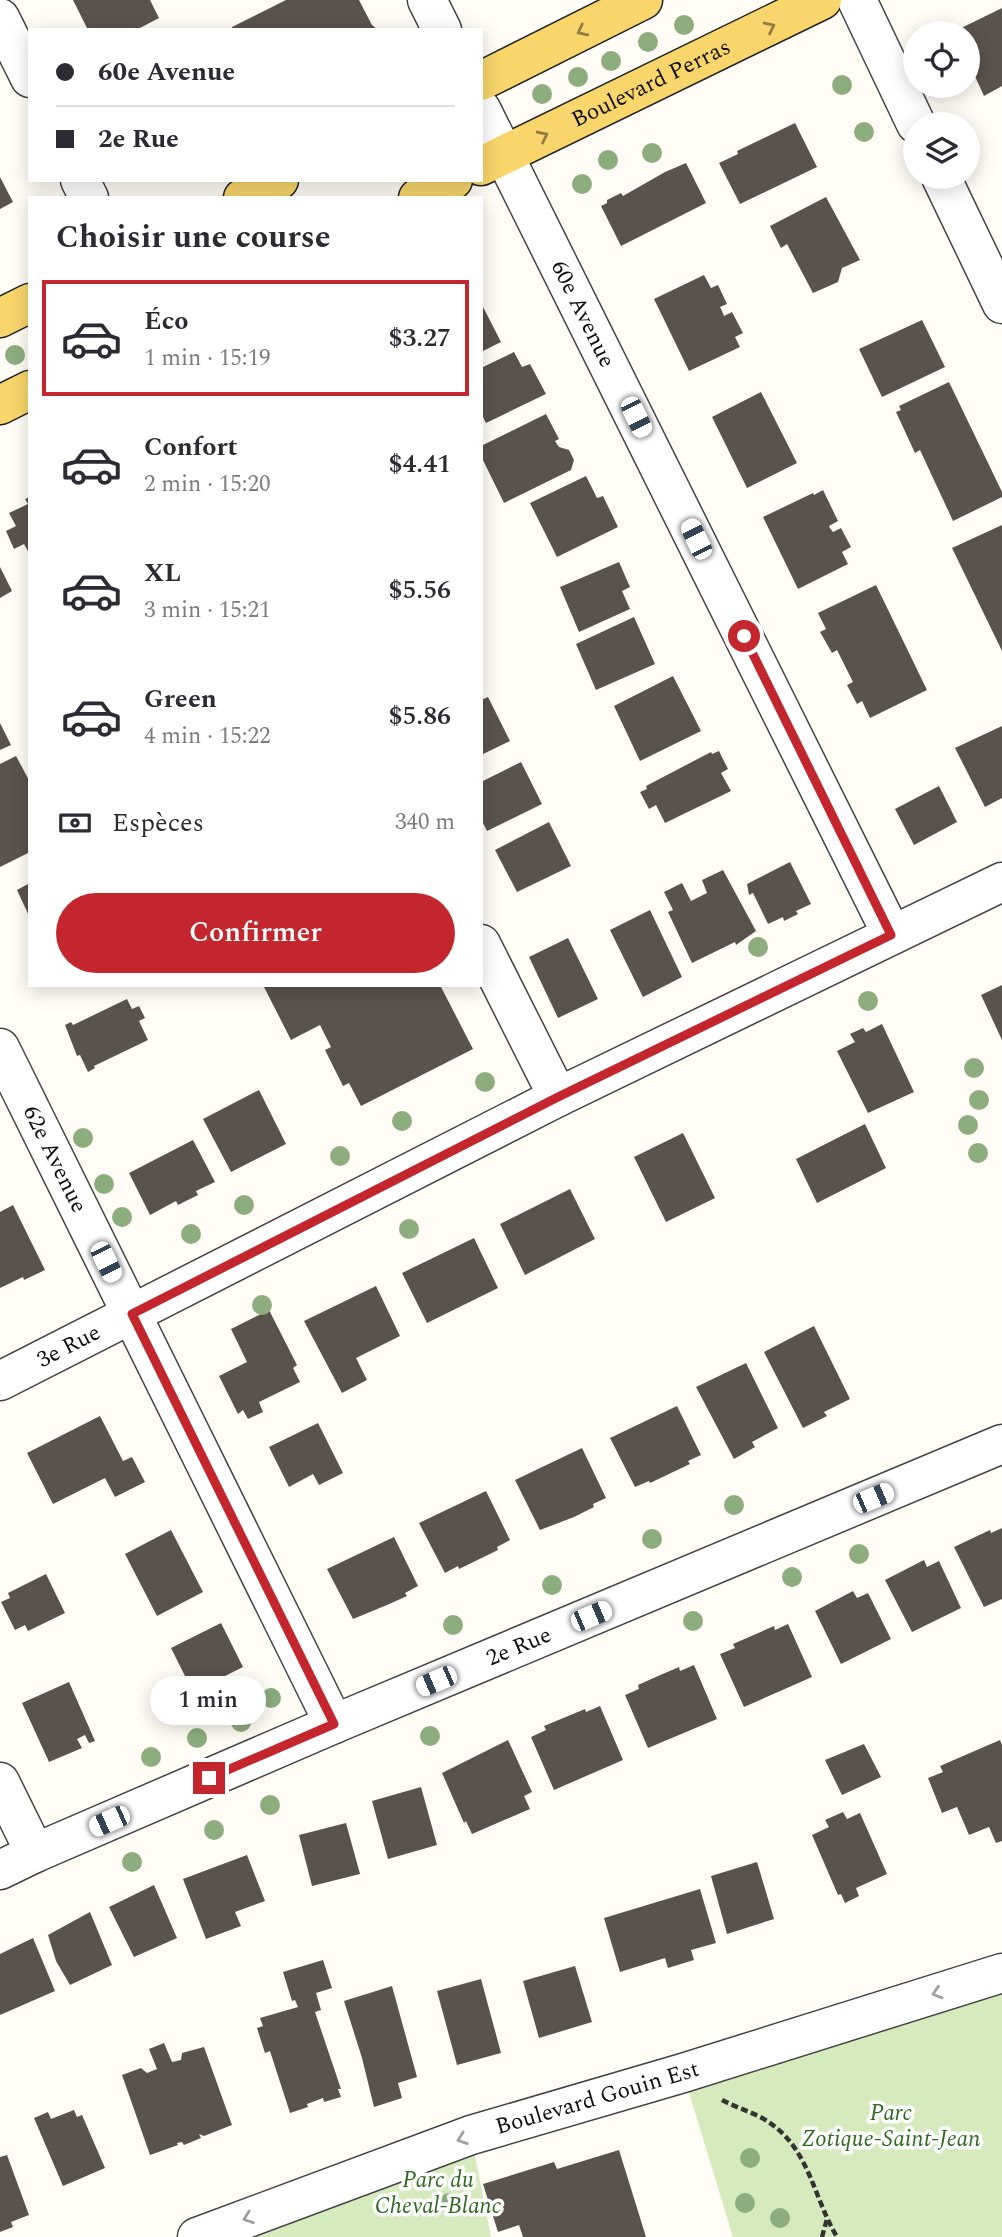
<!DOCTYPE html>
<html lang="fr">
<meta charset="utf-8">
<style>
:root{--surface:#fff;--page:#f2f2f3;--text:#2b2b33;--muted:#7c7c81;--line:#e1e1e2;--accent:#c4262e}
body{margin:0;font-family:Spectral,serif;background:var(--page);color:var(--text);height:100vh;display:flex;flex-direction:column;font-size:26px;white-space:nowrap}
*{box-sizing:border-box;margin:0}
p{font-size:23px;color:var(--muted)}
.icon{flex:none;width:38px;height:38px;fill:none;stroke:currentColor;stroke-width:2;stroke-linecap:round;stroke-linejoin:round}
.map{position:relative;flex:1;overflow:hidden}
.details{position:absolute;left:28px;top:196px;width:455px;height:791px;display:flex;flex-direction:column;background:var(--surface);border-radius:0px;box-shadow:0 4px 18px #0003}
.details>*{flex:none}
.guide{position:absolute;left:28px;top:28px;width:455px;height:154px;border-radius:0px;box-shadow:0 4px 18px #0003;display:grid;align-content:center;height:154px;padding:0 28px;background:var(--surface)}
.fabs{position:absolute;left:903px;top:21px;display:grid;gap:14px}
.fabs a{display:grid;place-items:center;width:77px;height:77px;border-radius:50%;background:var(--surface);box-shadow:0 4px 18px #0003;font-size:35px}
.end{position:absolute;width:32px;height:32px;margin:-16px;border:9px solid #c4262e;background:#fff;box-shadow:0 0 0 4px #fff}
.from{border-radius:50%}
.bubble{position:absolute;height:49px;border-radius:24px;background:var(--surface);box-shadow:0 4px 18px #0003;font-size:23px;font-weight:600;line-height:49px;text-align:center}
.car{position:absolute;width:21px;height:42px;margin:-21px -10px;border-radius:9px;box-shadow:0 0 5px 2px #0007;background:linear-gradient(#fff 24%,#345 0 40%,#fff 0 76%,#345 0 86%,#fff 0)}
.guide b{display:flex;align-items:center;gap:24px;height:66px;font-size:26px}
.guide b+b{border-top:2px solid var(--line)}
.guide i{width:18px;height:18px;background:var(--text)}
ul{padding:0;list-style:none}
li{display:flex;align-items:center;gap:21px;height:116px;margin:0 14px 10px;padding:0 14px;border:4px solid transparent;border-radius:0px}
li div{flex:1}
li b{display:block;font-size:26px}
li em{font-style:normal;font-weight:600}
li.selected{border-color:var(--accent)}
li>.icon{width:63px;height:63px;stroke-width:1.5}
h2{padding:0 28px;font-size:32px;line-height:84px}
.pay{display:flex;align-items:center;gap:18px;height:77px;padding:0 28px;font-size:26px}
.pay p{margin-inline-start:auto}
.button{display:flex;gap:14px;margin-top:auto;padding:14px 28px}
.button a{flex:1;height:80px;border-radius:42px;background:var(--accent);color:#fff;font-size:28px;font-weight:600;line-height:80px;text-align:center}
.map>svg:first-child{display:block}
</style>
<div class="map">
<svg width="1002" height="2237" viewBox="0 0 1002 2237">
<rect width="100%" height="100%" fill="#fffdf5"/>
<g fill="#d5ebbd">
<polygon points="1002,1978 1002,2237 733,2237 683,2073"/>
<polygon points="471,2135 491,2237 195,2237"/>
</g>
<g fill="#5a524d">
<polygon points="73,0 150,0 159,18 136,30 88,30"/>
<polygon points="286,0 359,0 372,25 378,30 233,30 232,27"/>
<polygon points="1002,8 1002,86 984,96 968,61 968,33 951,33"/>
<polygon points="795,123 817,167 740,204 719,163 738,154 737,151"/>
<polygon points="686,163 706,203 621,246 601,206 607,203 607,200 621,193 623,196 665,172"/>
<polygon points="0,177 13,202 0,209"/>
<polygon points="826,197 860,260 842,268 838,282 813,293 787,244 781,248 770,226"/>
<polygon points="704,275 711,288 718,285 727,304 720,307 722,311 724,316 732,312 743,333 735,337 740,347 689,371 654,299"/>
<polygon points="481,303 501,342 481,352"/>
<polygon points="922,320 945,367 882,397 859,349"/>
<polygon points="514,352 522,367 530,364 546,394 486,423 481,413 481,368"/>
<polygon points="949,382 1002,492 1002,497 953,521 920,450 915,453 896,412 901,410 899,406"/>
<polygon points="761,392 797,463 747,488 712,417"/>
<polygon points="546,414 559,439 555,441 559,447 569,450 574,460 571,470 504,503 481,456 481,446"/>
<polygon points="586,476 597,498 603,496 618,527 557,557 530,503"/>
<polygon points="823,490 838,521 829,526 830,528 833,532 841,528 851,547 842,552 848,564 798,589 763,517 813,493 814,495"/>
<polygon points="30,497 30,555 24,544 14,549 6,531 16,526 9,513 28,504 25,499"/>
<polygon points="1002,525 1002,651 952,548"/>
<polygon points="619,562 630,587 622,591 630,609 579,632 560,587"/>
<polygon points="0,567 12,591 0,598"/>
<polygon points="876,585 927,690 870,718 862,701 857,704 847,685 853,682 837,650 832,653 820,632 826,629 818,613"/>
<polygon points="634,617 655,664 596,690 576,644"/>
<polygon points="673,676 701,731 640,761 614,706"/>
<polygon points="488,697 510,741 481,755 481,700"/>
<polygon points="0,723 11,745 0,750"/>
<polygon points="1002,726 1002,798 985,807 955,748"/>
<polygon points="719,751 728,769 721,773 731,791 665,823 656,805 649,809 640,792 647,789 646,786 711,752 712,754"/>
<polygon points="16,756 30,782 30,852 0,867 0,764"/>
<polygon points="521,762 542,804 487,831 481,819 481,782"/>
<polygon points="939,786 957,822 914,845 895,809"/>
<polygon points="549,822 571,866 517,892 495,850"/>
<polygon points="790,862 811,904 796,911 798,914 784,921 783,917 768,924 753,893 749,895 747,884"/>
<polygon points="723,870 756,931 736,945 735,942 692,963 668,912 673,910 664,892 682,883 691,901 707,893 702,880"/>
<polygon points="30,883 30,918 17,890"/>
<polygon points="650,910 682,977 643,997 610,930"/>
<polygon points="568,938 598,999 558,1018 529,957"/>
<polygon points="263,985 440,985 473,1049 361,1106 349,1083 343,1086 325,1050 331,1047 320,1025 291,1040"/>
<polygon points="1002,985 1002,1040 981,995"/>
<polygon points="127,999 132,1009 139,1006 145,1018 139,1021 148,1040 94,1066 95,1068 88,1072 80,1055 77,1056 65,1025 71,1022 73,1025"/>
<polygon points="882,1024 914,1092 868,1113 837,1051 855,1042 850,1034 863,1028 866,1032"/>
<polygon points="259,1090 286,1144 231,1172 203,1119"/>
<polygon points="865,1124 886,1168 817,1203 796,1159"/>
<polygon points="683,1133 715,1198 666,1222 634,1157"/>
<polygon points="193,1140 215,1182 196,1191 198,1195 178,1205 176,1201 150,1215 129,1173"/>
<polygon points="570,1189 595,1239 525,1275 500,1224"/>
<polygon points="13,1205 45,1270 24,1280 23,1277 0,1288 0,1212"/>
<polygon points="474,1238 498,1288 427,1323 402,1273"/>
<polygon points="376,1286 400,1336 356,1358 367,1380 342,1393 304,1321"/>
<polygon points="269,1310 297,1365 293,1368 300,1382 259,1402 263,1412 248,1419 243,1410 238,1414 219,1376 247,1362 231,1329"/>
<polygon points="814,1326 850,1399 824,1412 827,1416 803,1428 764,1352"/>
<polygon points="746,1363 778,1428 752,1442 755,1447 734,1459 696,1387"/>
<polygon points="677,1406 701,1455 688,1461 690,1464 650,1483 649,1481 635,1487 610,1438"/>
<polygon points="100,1416 123,1461 132,1457 145,1482 115,1497 105,1478 53,1504 27,1453"/>
<polygon points="318,1423 343,1473 319,1485 313,1474 289,1487 269,1447"/>
<polygon points="582,1448 606,1498 593,1504 594,1507 574,1517 540,1530 515,1480"/>
<polygon points="486,1491 510,1540 497,1547 498,1550 459,1569 458,1566 445,1573 419,1523"/>
<polygon points="1002,1528 1002,1599 984,1607 954,1547 990,1530 991,1533"/>
<polygon points="171,1530 203,1592 157,1616 125,1554"/>
<polygon points="394,1537 418,1586 405,1593 407,1596 387,1605 353,1619 327,1569"/>
<polygon points="924,1560 927,1567 939,1561 961,1608 912,1632 885,1580"/>
<polygon points="46,1574 65,1613 28,1631 25,1625 15,1630 1,1602 10,1598 8,1593"/>
<polygon points="853,1591 857,1598 868,1593 891,1639 841,1664 815,1611"/>
<polygon points="221,1623 243,1667 193,1692 171,1648"/>
<polygon points="788,1624 812,1677 744,1707 720,1654 735,1648 733,1644 774,1626 775,1630"/>
<polygon points="694,1665 717,1719 648,1748 625,1695 639,1689 638,1685 658,1676 679,1667 680,1671"/>
<polygon points="69,1682 95,1741 89,1743 85,1735 77,1739 82,1748 49,1762 22,1703"/>
<polygon points="600,1706 623,1760 554,1790 531,1737 546,1730 544,1726 585,1709 586,1712"/>
<polygon points="508,1740 532,1792 524,1796 530,1809 472,1834 466,1821 464,1823 442,1773"/>
<polygon points="1000,1740 1002,1745 1002,1841 996,1843 989,1827 969,1835 957,1807 942,1813 928,1778 943,1772 940,1766"/>
<polygon points="864,1744 881,1777 842,1795 825,1760"/>
<polygon points="421,1787 437,1845 388,1859 372,1801"/>
<polygon points="843,1812 847,1819 860,1813 887,1874 856,1888 859,1896 845,1903 841,1894 838,1895 812,1835 829,1827 825,1820"/>
<polygon points="346,1823 360,1874 312,1886 299,1835"/>
<polygon points="247,1855 265,1901 235,1912 241,1926 206,1939 183,1879"/>
<polygon points="757,1862 774,1919 727,1934 711,1876"/>
<polygon points="154,1885 177,1938 134,1957 109,1907"/>
<polygon points="700,1889 716,1943 691,1950 694,1960 668,1968 665,1958 620,1972 604,1918"/>
<polygon points="90,1912 112,1965 70,1985 56,1961 48,1935"/>
<polygon points="33,1938 55,1991 0,2015 0,1954"/>
<polygon points="323,1960 332,1988 316,1993 321,2010 315,2012 341,2089 338,2089 341,2097 324,2102 323,2098 307,2104 308,2107 290,2113 270,2051 265,2053 257,2028 263,2026 260,2018 298,2007 295,2000 292,2001 283,1972"/>
<polygon points="575,1966 592,2022 539,2038 523,1981"/>
<polygon points="481,1979 501,2053 457,2065 437,1991"/>
<polygon points="392,1986 417,2077 398,2083 402,2098 374,2107 362,2058 344,2001"/>
<polygon points="164,2043 172,2062 181,2060 182,2053 204,2047 232,2125 204,2136 199,2134 201,2138 184,2145 182,2142 177,2143 178,2145 150,2155 122,2075 141,2068 147,2073 157,2069 149,2049"/>
<polygon points="74,2110 77,2117 82,2115 105,2168 63,2186 34,2118 48,2112 51,2119"/>
<polygon points="619,2150 646,2237 523,2237 519,2225 498,2232 483,2184 554,2162 557,2169"/>
<polygon points="7,2155 29,2215 11,2222 13,2227 0,2232 0,2157"/>
</g>
<g fill="none" stroke-linecap="round" stroke-linejoin="round">
<defs>
<g id="minor">
<polyline points="427,0 442,30"/>
<polyline points="857,0 916,124"/>
<polyline points="0,18 30,78"/>
<path id="s1" d="M481 109 892 935"/>
<polyline points="941,177 1002,304"/>
<polyline points="80,180 89,198"/>
<polyline points="481,944 558,1097"/>
<path id="s2" d="M0 1048 334 1724"/>
<path id="s3" d="M0 1381 558 1097 1002 882"/>
<polyline points="0,1782 35,1853"/>
<path id="s4" d="M0 1870 35 1853 334 1724 1002 1444"/>
<path id="s5" d="M197 2237 471 2135 683 2073 1002 1973"/>
</g>
<g id="major">
<polyline points="481,81 643,0"/>
<path id="s6" d="M481 166 822 0"/>
<polyline points="243,198 279,180"/>
<polyline points="418,198 453,180"/>
<polyline points="0,318 30,303"/>
<polyline points="0,405 30,390"/>
</g>
</defs>
<use href="#minor" stroke="#444" stroke-width="41"/>
<use href="#major" stroke="#222" stroke-width="41"/>
<g stroke="#333" stroke-width="4.5" stroke-dasharray="7 3.5" stroke-linecap="butt">
<path d="M722 2100C735 2107 749 2111 762 2118 809 2144 812 2195 837 2237"/>
<polyline points="822,2237 827,2219"/>
</g>
<use href="#minor" stroke="#fff" stroke-width="38"/>
<use href="#major" stroke="#f9d66b" stroke-width="38"/>
</g>
<g fill="#8dad7f">
<circle cx="684" cy="25" r="10"/>
<circle cx="648" cy="42" r="10"/>
<circle cx="611" cy="61" r="10"/>
<circle cx="578" cy="77" r="10"/>
<circle cx="842" cy="85" r="10"/>
<circle cx="542" cy="94" r="10"/>
<circle cx="864" cy="132" r="10"/>
<circle cx="652" cy="153" r="10"/>
<circle cx="608" cy="160" r="10"/>
<circle cx="582" cy="184" r="10"/>
<circle cx="15" cy="355" r="10"/>
<circle cx="758" cy="947" r="10"/>
<circle cx="868" cy="1001" r="10"/>
<circle cx="974" cy="1068" r="10"/>
<circle cx="485" cy="1082" r="10"/>
<circle cx="979" cy="1100" r="10"/>
<circle cx="402" cy="1121" r="10"/>
<circle cx="968" cy="1125" r="10"/>
<circle cx="83" cy="1138" r="10"/>
<circle cx="978" cy="1153" r="10"/>
<circle cx="340" cy="1156" r="10"/>
<circle cx="104" cy="1184" r="10"/>
<circle cx="244" cy="1205" r="10"/>
<circle cx="122" cy="1217" r="10"/>
<circle cx="409" cy="1229" r="10"/>
<circle cx="191" cy="1234" r="10"/>
<circle cx="262" cy="1305" r="10"/>
<circle cx="734" cy="1505" r="10"/>
<circle cx="652" cy="1539" r="10"/>
<circle cx="859" cy="1554" r="10"/>
<circle cx="792" cy="1577" r="10"/>
<circle cx="552" cy="1585" r="10"/>
<circle cx="693" cy="1621" r="10"/>
<circle cx="453" cy="1625" r="10"/>
<circle cx="271" cy="1698" r="10"/>
<circle cx="241" cy="1722" r="10"/>
<circle cx="430" cy="1736" r="10"/>
<circle cx="197" cy="1738" r="10"/>
<circle cx="151" cy="1757" r="10"/>
<circle cx="270" cy="1805" r="10"/>
<circle cx="214" cy="1830" r="10"/>
<circle cx="132" cy="1862" r="10"/>
<circle cx="750" cy="2158" r="10"/>
<circle cx="449" cy="2203" r="10"/>
<circle cx="745" cy="2203" r="10"/>
<circle cx="780" cy="2218" r="10"/>
</g>
<defs><path id="oneway-chevron" d="M-2-3.5L2.5 0L-2 3.5" fill="none" stroke-width="1.6" stroke-linecap="round" stroke-linejoin="round" transform="scale(1.75)"/></defs>
<g stroke="#917d42">
<use href="#oneway-chevron" transform="translate(770 27) rotate(-26)"/>
<use href="#oneway-chevron" transform="translate(582 31) rotate(153)"/>
<use href="#oneway-chevron" transform="translate(543 136) rotate(-26)"/>
</g>
<g stroke="#a0a0a0">
<use href="#oneway-chevron" transform="translate(937 1993) rotate(163)"/>
<use href="#oneway-chevron" transform="translate(462 2139) rotate(160)"/>
<use href="#oneway-chevron" transform="translate(248 2218) rotate(160)"/>
</g>
<g fill="none" stroke-linecap="round" stroke-linejoin="round">
<polyline stroke="#c4262e" stroke-width="9" points="209,1778 334,1724 132,1314 558,1097 891,935 744,636"/>
</g>
<g text-anchor="middle" dominant-baseline="central" stroke-width="7" stroke-linejoin="round" paint-order="stroke">
<g font-size="23" fill="#111" stroke="#fff">
<text stroke="none"><textPath href="#s6" startOffset="189">Boulevard Perras</textPath></text>
<text stroke="none"><textPath href="#s1" startOffset="229">60e Avenue</textPath></text>
<text stroke="none"><textPath href="#s2" startOffset="124">62e Avenue</textPath></text>
<text stroke="none"><textPath href="#s3" startOffset="77">3e Rue</textPath></text>
<text stroke="none"><textPath href="#s4" startOffset="565">2e Rue</textPath></text>
<text stroke="none"><textPath href="#s5" startOffset="424">Boulevard Gouin Est</textPath></text>
</g>
<g font-size="23" font-style="italic" fill="#2f6b1f" stroke="#fff">
<text x="891" y="2113">Parc<tspan x="891" dy="26">Zotique-Saint-Jean</tspan></text>
<text x="438" y="2180">Parc du<tspan x="438" dy="26">Cheval-Blanc</tspan></text>
</g>
</g>
</svg>
<div class="fabs">
<a><svg class="icon" aria-label="locate" viewBox="0 0 24 24"><circle cx="12" cy="12" r="6"/><path d="M12 2v4M12 18v4M2 12h4M18 12h4"/></svg></a>
<a><svg class="icon" aria-label="layers" viewBox="0 0 24 24"><path d="M12 4l9 5-9 5-9-5zM3 14l9 5 9-5"/></svg></a>
</div>
<i class="end from" style="left:744px;top:636px"></i>
<i class="end" style="left:209px;top:1778px"></i>
<div class="bubble" style="left:150px;top:1676px;width:116px">1 min</div>
<i class="car" style="left:636px;top:417px;rotate:154deg"></i>
<i class="car" style="left:696px;top:539px;rotate:334deg"></i>
<i class="car" style="left:106px;top:1262px;rotate:154deg"></i>
<i class="car" style="left:873px;top:1498px;rotate:67deg"></i>
<i class="car" style="left:591px;top:1616px;rotate:67deg"></i>
<i class="car" style="left:436px;top:1681px;rotate:247deg"></i>
<i class="car" style="left:109px;top:1821px;rotate:246deg"></i>
<div class="guide">
<b><i class="from"></i>60e Avenue</b>
<b><i></i>2e Rue</b>
</div>
<section class="details">
<h2>Choisir une course</h2>
<ul>
<li class="selected"><svg class="icon" aria-label="car" viewBox="0 0 24 24"><path d="M5 17H2v-5l4-1 3-4h7l3 4 3 1v5h-3M9 17h6M6 11h13"/><circle cx="7" cy="17" r="2"/><circle cx="17" cy="17" r="2"/></svg><div><b>Éco</b><p>1 min · 15:19</p></div><em>$3.27</em></li>
<li><svg class="icon" aria-label="car" viewBox="0 0 24 24"><path d="M5 17H2v-5l4-1 3-4h7l3 4 3 1v5h-3M9 17h6M6 11h13"/><circle cx="7" cy="17" r="2"/><circle cx="17" cy="17" r="2"/></svg><div><b>Confort</b><p>2 min · 15:20</p></div><em>$4.41</em></li>
<li><svg class="icon" aria-label="car" viewBox="0 0 24 24"><path d="M5 17H2v-5l4-1 3-4h7l3 4 3 1v5h-3M9 17h6M6 11h13"/><circle cx="7" cy="17" r="2"/><circle cx="17" cy="17" r="2"/></svg><div><b>XL</b><p>3 min · 15:21</p></div><em>$5.56</em></li>
<li><svg class="icon" aria-label="car" viewBox="0 0 24 24"><path d="M5 17H2v-5l4-1 3-4h7l3 4 3 1v5h-3M9 17h6M6 11h13"/><circle cx="7" cy="17" r="2"/><circle cx="17" cy="17" r="2"/></svg><div><b>Green</b><p>4 min · 15:22</p></div><em>$5.86</em></li>
</ul>
<div class="pay"><svg class="icon" aria-label="cash" viewBox="0 0 24 24"><path d="M3 7h18v10H3z"/><circle cx="12" cy="12" r="2"/></svg>Espèces<p>340 m</p></div>
<div class="button"><a>Confirmer</a></div>
</section>
</div>
